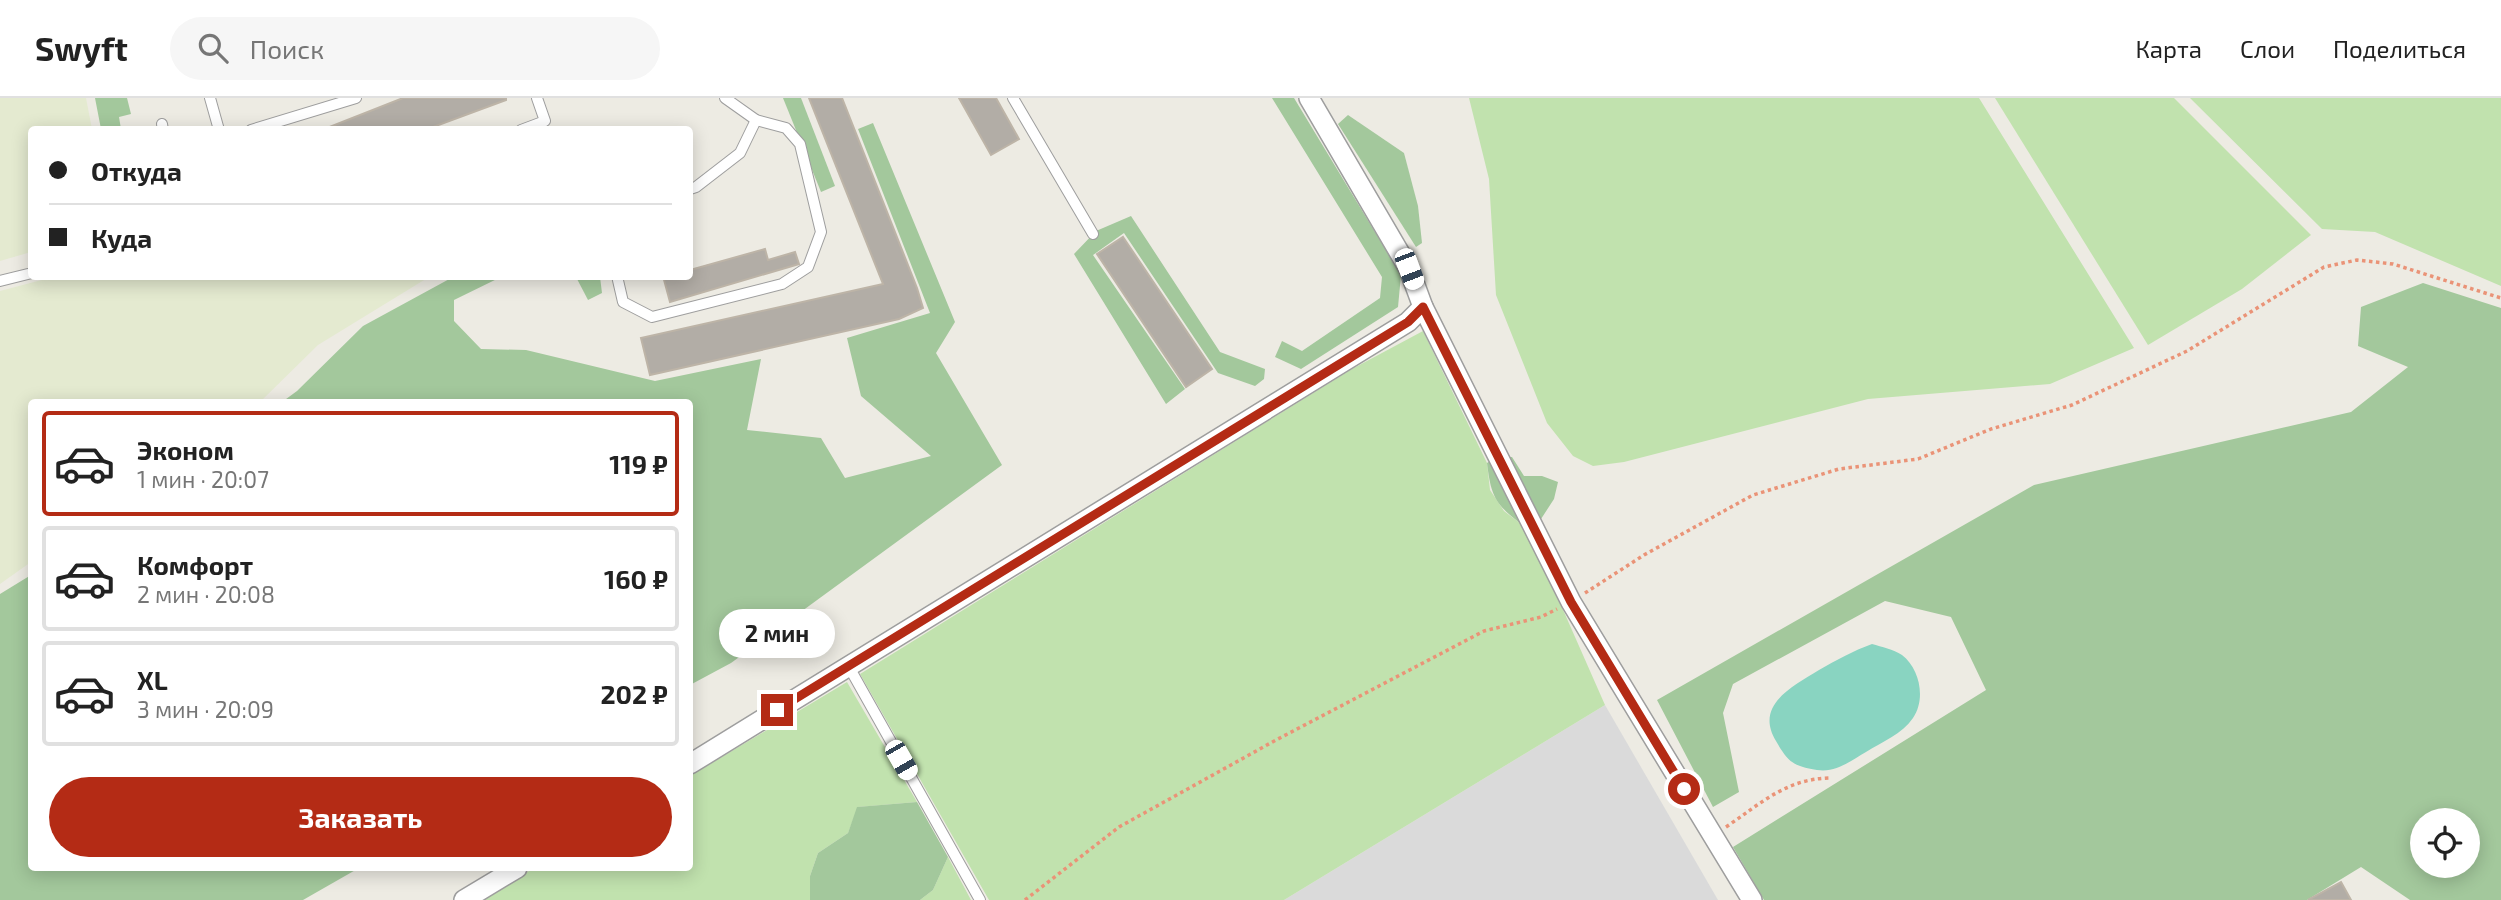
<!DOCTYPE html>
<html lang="ru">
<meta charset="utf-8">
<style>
:root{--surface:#fff;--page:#f6f6f6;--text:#222;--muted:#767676;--line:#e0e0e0;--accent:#b42b15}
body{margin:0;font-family:"Exo 2",sans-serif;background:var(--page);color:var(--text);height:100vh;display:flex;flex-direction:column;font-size:26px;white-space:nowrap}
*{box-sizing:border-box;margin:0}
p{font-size:23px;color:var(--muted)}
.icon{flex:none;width:38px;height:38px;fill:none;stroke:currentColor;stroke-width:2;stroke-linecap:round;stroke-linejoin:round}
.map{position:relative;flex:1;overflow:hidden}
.side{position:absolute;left:28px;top:301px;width:665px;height:472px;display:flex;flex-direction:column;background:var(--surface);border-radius:7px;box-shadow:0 4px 18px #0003}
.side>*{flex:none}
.hud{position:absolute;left:28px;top:28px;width:665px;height:154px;border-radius:7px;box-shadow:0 4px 18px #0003;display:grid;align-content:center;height:154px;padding:0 21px;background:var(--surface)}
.controls{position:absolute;left:2410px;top:710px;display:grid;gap:14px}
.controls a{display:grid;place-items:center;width:70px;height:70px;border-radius:50%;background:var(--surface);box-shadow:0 4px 18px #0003;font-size:35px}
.end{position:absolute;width:32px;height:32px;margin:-16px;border:9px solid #b42b15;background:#fff;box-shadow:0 0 0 4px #fff}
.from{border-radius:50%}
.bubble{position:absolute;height:49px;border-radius:24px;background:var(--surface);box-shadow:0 4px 18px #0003;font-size:23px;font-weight:700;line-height:49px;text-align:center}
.car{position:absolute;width:21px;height:42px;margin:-21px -10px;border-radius:9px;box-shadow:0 0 5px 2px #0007;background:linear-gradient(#fff 24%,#345 0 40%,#fff 0 76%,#345 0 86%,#fff 0)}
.hud b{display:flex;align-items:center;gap:24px;height:66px;font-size:26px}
.hud b+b{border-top:2px solid var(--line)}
.hud i{width:18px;height:18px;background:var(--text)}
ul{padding:12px 0 0;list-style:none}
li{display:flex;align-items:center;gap:21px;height:105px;margin:0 14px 10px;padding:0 7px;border:4px solid var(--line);border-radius:7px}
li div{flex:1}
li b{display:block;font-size:26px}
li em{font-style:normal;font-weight:700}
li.current{border-color:var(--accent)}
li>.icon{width:63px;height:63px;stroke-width:1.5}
.action{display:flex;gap:14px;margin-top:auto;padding:14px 21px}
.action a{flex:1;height:80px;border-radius:42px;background:var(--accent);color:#fff;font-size:28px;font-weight:700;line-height:80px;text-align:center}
header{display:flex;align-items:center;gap:42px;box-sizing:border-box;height:98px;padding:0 35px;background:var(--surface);border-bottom:2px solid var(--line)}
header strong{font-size:33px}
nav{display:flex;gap:38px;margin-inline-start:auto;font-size:24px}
.search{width:490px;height:63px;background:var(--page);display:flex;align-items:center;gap:18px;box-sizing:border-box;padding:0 24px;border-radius:38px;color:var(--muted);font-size:26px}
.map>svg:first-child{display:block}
</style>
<header>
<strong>Swyft</strong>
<div class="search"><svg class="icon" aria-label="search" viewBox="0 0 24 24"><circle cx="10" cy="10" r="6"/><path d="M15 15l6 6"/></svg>Поиск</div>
<nav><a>Карта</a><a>Слои</a><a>Поделиться</a></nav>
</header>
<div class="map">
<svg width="2501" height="802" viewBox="0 0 2501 802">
<rect width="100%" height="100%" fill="#edebe3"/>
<polygon fill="#dadada" points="1605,607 1718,802 1284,802"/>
<g fill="#e4ead0">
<polygon points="0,0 86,0 92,31 32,32 31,154 0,163"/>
<polygon points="53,179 53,178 429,179 318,247 260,304 32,304 31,464 0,486 0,193"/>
</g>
<g fill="#c1e2ae">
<polygon points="1469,0 1979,0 2134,250 2050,286 1868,301 1624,364 1593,368 1573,358 1547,325 1496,197 1489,81"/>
<polygon points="1995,0 2174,0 2311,137 2242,191 2148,247"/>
<polygon points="2190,0 2501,0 2501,188 2375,134 2322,131"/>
<polygon points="1423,233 1487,365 1490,392 1504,413 1521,426 1564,514 1605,607 1284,802 989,802 860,576 1352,271"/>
<polygon points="847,584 917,704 858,709 848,735 818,755 810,778 810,802 480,802 534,770 690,770 690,678"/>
<polygon points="948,759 971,802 920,802 933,792"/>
</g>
<g fill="#a3c89c" fill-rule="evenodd">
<polygon points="95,0 127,0 131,16 119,19 121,31 101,31"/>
<polygon points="783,0 801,0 835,88 821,94"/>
<polygon points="1272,0 1294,0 1401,177 1398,209 1301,271 1275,259 1282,243 1302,253 1380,200 1382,179"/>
<polygon points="1348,17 1404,55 1418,108 1422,145 1416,149 1338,26"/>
<polygon points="873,25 955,224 936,255 1002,367 731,565 690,587 690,304 282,304 297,293 363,228 453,179 501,179 454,202 454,223 481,251 526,252 655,283 761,261 747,332 821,340 845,380 931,358 861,298 847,240 930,215 858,31"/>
<polygon points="1131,118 1220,254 1265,271 1264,281 1255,288 1218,275 1124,135 1093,157 1185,291 1166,306 1074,156 1096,133"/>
<polygon points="576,179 600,179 602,195 588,202"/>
<path d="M2423 185 2501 210V802H2410L2361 769 2307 802H1764L1733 749 1986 592 1951 519 1885 503 1733 586 1723 615 1739 694 1713 709 1657 602 2034 387 2351 314 2408 269 2358 248 2361 209ZM2422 723H2468V768H2422Z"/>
<path d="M1496 359H1512L1524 378H1542L1558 384 1554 401 1541 421 1521 426C1495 406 1491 398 1487 365Z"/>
<polygon points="31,477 32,770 359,770 303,802 0,802 0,496"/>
<polygon points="917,704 948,759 933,792 920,802 810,802 810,778 818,755 848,735 857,709"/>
</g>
<path fill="#89d4c1" d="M1872 546C1882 549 1893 551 1902 557 1920 571 1926 601 1913 620 1902 636 1882 644 1866 654 1850 663 1836 675 1817 672 1793 668 1788 664 1776 643 1754 607 1793 588 1819 572 1836 562 1853 553 1872 546Z"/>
<g fill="#b2ada6" stroke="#bdb4a7" stroke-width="2">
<polygon points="403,0 506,0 506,2 425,32 322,32"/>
<polygon points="809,0 842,0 917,190 923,210 899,221 650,277 641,240 883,186"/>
<polygon points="959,0 996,0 1019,41 991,57"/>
<polygon points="1123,139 1212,271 1186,289 1097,156"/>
<polygon points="765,151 768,162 795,154 799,166 670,204 663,178 690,178 690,172"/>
<polygon points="2341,784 2351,802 2308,802"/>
</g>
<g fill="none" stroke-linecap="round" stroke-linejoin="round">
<defs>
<g id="service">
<polyline points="210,0 219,32"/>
<polyline points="1013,0 1093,136"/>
<polyline points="162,26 163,32"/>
<polyline points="251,32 356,0"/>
<polyline points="521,32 545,23 537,0"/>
<polyline points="690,91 696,89 740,55 756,22"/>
<polyline points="617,178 623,204 652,219 782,186 808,169 821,134 800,46 786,30 756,22 725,0"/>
<polyline points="0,183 32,175"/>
<polyline points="849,569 980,802"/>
</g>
<g id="minor">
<polyline points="1309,0 1409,171 1423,209 1571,504 1752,802"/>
<polyline points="690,666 1408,224 1423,209"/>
<polyline points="464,802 517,770"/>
</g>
</defs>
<use href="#service" stroke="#9e9e9e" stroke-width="12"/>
<use href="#minor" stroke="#9e9e9e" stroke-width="22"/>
<g stroke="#ea9377" stroke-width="3.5" stroke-dasharray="3.5 3.5" stroke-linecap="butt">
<polyline points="1585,495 1644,457 1753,397 1839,371 1918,361 1991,331 2072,307 2187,253 2324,169 2357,162 2393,166 2501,200"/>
<path d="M1726 729C1760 706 1786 681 1829 680"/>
<polyline points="1025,802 1119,729 1276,642 1484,533 1541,519 1557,511"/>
</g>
<use href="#service" stroke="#fff" stroke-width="10"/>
<use href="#minor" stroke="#fff" stroke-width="19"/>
</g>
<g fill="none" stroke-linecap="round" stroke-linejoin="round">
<polyline stroke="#b42b15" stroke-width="9" points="777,612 1408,224 1423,209 1571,504 1684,691"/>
</g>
</svg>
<div class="controls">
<a><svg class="icon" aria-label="locate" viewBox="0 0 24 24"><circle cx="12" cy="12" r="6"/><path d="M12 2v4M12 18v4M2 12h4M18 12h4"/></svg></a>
</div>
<i class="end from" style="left:1684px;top:691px"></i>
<i class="end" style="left:777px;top:612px"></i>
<div class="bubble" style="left:719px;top:511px;width:116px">2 мин</div>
<i class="car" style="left:1409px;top:171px;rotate:159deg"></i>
<i class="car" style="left:901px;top:662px;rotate:150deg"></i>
<div class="hud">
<b><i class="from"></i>Откуда</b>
<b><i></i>Куда</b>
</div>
<section class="side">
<ul>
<li class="current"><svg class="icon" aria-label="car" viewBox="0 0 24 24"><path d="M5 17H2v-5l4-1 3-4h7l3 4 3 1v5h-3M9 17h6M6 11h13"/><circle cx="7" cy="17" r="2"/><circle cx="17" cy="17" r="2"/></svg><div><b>Эконом</b><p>1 мин · 20:07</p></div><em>119 ₽</em></li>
<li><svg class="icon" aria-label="car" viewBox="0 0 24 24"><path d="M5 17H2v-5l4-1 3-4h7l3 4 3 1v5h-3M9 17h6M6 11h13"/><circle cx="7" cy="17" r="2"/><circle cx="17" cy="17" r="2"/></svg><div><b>Комфорт</b><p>2 мин · 20:08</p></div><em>160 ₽</em></li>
<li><svg class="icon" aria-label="car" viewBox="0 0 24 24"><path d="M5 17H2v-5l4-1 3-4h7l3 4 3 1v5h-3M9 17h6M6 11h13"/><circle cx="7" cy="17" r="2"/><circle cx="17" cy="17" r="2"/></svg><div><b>XL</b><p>3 мин · 20:09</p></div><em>202 ₽</em></li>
</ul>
<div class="action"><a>Заказать</a></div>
</section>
</div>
